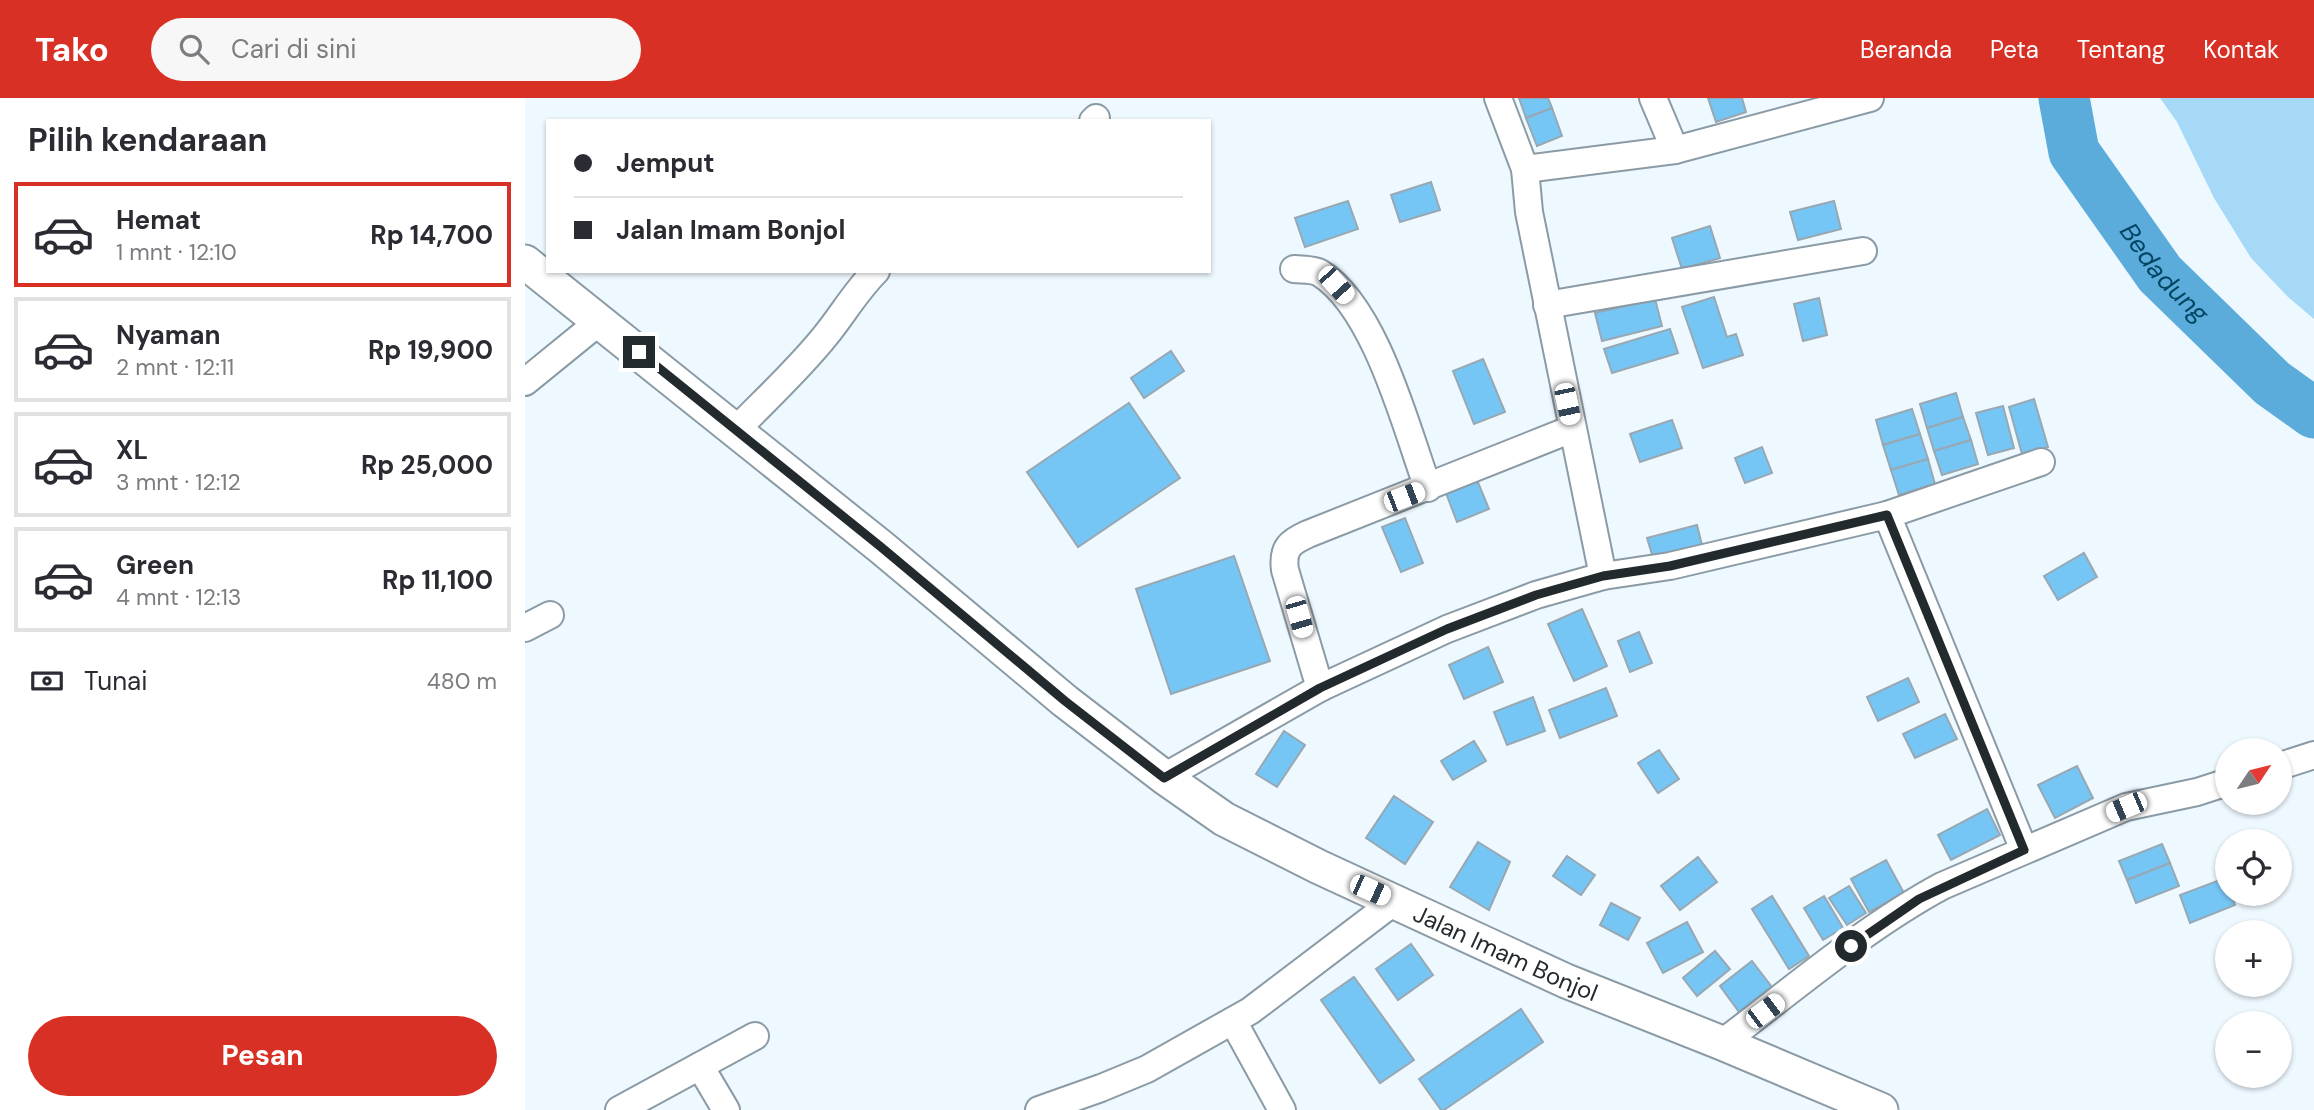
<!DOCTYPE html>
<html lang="id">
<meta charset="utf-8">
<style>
:root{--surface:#fff;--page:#f7f7f7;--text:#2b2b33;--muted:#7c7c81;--line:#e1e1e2;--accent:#d93025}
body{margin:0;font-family:"DM Sans",sans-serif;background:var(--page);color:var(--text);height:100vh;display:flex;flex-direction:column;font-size:26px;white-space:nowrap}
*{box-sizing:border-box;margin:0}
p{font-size:23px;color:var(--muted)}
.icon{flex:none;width:38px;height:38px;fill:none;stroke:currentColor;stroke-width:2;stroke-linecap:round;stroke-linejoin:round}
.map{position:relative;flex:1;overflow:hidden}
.sheet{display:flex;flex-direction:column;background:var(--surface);width:525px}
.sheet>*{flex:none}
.guide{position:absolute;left:21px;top:21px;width:665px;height:154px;border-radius:0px;box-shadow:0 2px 5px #0004;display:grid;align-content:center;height:154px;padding:0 28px;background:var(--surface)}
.needle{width:46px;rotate:55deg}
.controls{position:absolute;left:1690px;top:640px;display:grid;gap:14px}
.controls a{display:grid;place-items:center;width:77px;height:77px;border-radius:50%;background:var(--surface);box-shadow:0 2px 5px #0004;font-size:35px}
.end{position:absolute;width:32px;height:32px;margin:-16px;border:9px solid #232a2e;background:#fff;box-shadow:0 0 0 4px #fff}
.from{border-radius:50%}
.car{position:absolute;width:21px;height:42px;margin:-21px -10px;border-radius:9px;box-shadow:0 0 5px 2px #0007;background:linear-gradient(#fff 24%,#345 0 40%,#fff 0 76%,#345 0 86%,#fff 0)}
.guide b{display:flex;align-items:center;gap:24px;height:66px;font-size:26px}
.guide b+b{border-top:2px solid var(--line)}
.guide i{width:18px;height:18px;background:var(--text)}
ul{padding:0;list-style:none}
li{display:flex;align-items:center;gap:21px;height:105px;margin:0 14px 10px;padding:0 14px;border:4px solid var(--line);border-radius:0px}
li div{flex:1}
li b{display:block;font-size:26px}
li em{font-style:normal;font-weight:700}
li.selected{border-color:var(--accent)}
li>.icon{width:63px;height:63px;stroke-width:1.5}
h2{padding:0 28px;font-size:32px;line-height:84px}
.pay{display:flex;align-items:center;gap:18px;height:77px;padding:0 28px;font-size:26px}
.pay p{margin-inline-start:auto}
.primary-button{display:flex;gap:14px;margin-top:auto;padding:14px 28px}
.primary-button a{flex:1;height:80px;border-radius:42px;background:var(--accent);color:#fff;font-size:28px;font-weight:700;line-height:80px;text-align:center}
header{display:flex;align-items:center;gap:42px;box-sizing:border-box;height:98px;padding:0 35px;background:var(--accent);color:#fff}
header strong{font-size:33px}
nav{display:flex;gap:38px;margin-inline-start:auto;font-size:24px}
.search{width:490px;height:63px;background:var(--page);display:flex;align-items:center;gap:18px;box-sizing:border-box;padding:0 24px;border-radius:38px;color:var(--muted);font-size:26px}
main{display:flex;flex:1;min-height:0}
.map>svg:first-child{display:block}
</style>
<header>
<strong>Tako</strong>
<div class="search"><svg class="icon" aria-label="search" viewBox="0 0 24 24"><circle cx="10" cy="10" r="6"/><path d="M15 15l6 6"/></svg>Cari di sini</div>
<nav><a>Beranda</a><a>Peta</a><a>Tentang</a><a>Kontak</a></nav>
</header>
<main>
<section class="sheet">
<h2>Pilih kendaraan</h2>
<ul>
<li class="selected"><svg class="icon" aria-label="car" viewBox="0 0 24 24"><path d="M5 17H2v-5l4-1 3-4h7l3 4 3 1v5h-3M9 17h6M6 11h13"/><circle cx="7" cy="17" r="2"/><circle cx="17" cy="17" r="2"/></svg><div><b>Hemat</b><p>1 mnt · 12:10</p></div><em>Rp 14,700</em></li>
<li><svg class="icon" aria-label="car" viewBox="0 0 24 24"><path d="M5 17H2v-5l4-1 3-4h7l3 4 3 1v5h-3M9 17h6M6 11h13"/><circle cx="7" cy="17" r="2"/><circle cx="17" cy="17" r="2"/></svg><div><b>Nyaman</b><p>2 mnt · 12:11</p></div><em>Rp 19,900</em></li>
<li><svg class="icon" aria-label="car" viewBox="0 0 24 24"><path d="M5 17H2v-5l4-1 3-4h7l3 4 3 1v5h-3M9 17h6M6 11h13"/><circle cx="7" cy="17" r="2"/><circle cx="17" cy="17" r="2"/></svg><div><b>XL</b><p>3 mnt · 12:12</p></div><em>Rp 25,000</em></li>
<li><svg class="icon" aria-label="car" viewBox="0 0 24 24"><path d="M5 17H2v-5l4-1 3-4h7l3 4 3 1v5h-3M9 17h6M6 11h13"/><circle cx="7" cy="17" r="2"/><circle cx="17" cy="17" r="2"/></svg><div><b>Green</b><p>4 mnt · 12:13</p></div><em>Rp 11,100</em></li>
</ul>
<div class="pay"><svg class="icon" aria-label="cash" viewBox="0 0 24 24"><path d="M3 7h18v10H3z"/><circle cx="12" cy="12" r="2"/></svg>Tunai<p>480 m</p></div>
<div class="primary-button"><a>Pesan</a></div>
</section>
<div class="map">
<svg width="1789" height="1012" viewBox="0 0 1789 1012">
<rect width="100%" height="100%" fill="#eef8ff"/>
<polygon fill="#a6d9f8" points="1635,0 1789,0 1789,221 1763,199 1726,160 1689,100 1652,24"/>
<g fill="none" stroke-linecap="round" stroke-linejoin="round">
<path stroke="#5bacda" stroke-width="51" id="s1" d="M1539 0 1549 54 1635 176 1747 285 1789 315"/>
</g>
<g fill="#76c6f5" stroke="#98a8b2" stroke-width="2">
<polygon points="994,0 1023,0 1027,10 1001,20"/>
<polygon points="1183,0 1217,0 1221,14 1191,24"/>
<polygon points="1027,10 1037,38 1012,48 1001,20"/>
<polygon points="906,84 915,112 875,124 866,97"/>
<polygon points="823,103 833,131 780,149 770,120"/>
<polygon points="1309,103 1316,131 1273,142 1265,114"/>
<polygon points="1185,128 1195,160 1157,171 1147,140"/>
<polygon points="1189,199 1202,239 1211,236 1218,257 1178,270 1157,209"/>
<polygon points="1294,200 1302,237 1278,243 1269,206"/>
<polygon points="1130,201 1137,228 1077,243 1070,215"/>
<polygon points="1145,231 1153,255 1087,275 1079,251"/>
<polygon points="646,253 659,273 619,300 606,280"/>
<polygon points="958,261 980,314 949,326 928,273"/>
<polygon points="1431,295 1438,319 1402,330 1395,306"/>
<polygon points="1509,301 1523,349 1497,356 1484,309"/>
<polygon points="604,305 655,380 553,449 502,374"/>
<polygon points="1478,308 1489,350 1463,357 1451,315"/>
<polygon points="1387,311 1395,336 1358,347 1351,322"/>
<polygon points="1438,319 1446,342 1409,353 1402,330"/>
<polygon points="1147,322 1157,350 1115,364 1105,336"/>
<polygon points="1395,336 1403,361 1366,372 1358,347"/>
<polygon points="1446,342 1453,366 1417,377 1409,353"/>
<polygon points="1237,349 1247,375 1220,385 1210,360"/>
<polygon points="1403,361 1410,386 1374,397 1366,372"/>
<polygon points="952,382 964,411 932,424 921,395"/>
<polygon points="880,420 898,465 876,474 857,429"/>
<polygon points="1172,427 1178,451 1129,463 1122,440"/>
<polygon points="1559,455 1572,479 1533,502 1519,478"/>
<polygon points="709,458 745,563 646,596 611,491"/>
<polygon points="1057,511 1082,568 1049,583 1023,526"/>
<polygon points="1114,534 1127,565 1105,574 1093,543"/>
<polygon points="963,549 978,584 939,601 924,567"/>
<polygon points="1383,580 1394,604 1353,623 1342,599"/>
<polygon points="1081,590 1092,618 1035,640 1024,612"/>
<polygon points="1008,599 1020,633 982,647 969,614"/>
<polygon points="1420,616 1432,641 1390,660 1378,636"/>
<polygon points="759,633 780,647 752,689 731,676"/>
<polygon points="949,643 961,663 928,682 916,663"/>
<polygon points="1134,652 1154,681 1133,695 1113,665"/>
<polygon points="1552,668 1568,700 1530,720 1513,687"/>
<polygon points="869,698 908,724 880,766 841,740"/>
<polygon points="1462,711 1475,737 1426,762 1413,737"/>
<polygon points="953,744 985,764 964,812 925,789"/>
<polygon points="1637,746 1645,765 1602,782 1594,763"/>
<polygon points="1042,758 1070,777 1056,797 1028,778"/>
<polygon points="1173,759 1192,784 1155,812 1136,788"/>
<polygon points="1361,762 1379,795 1344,814 1326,781"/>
<polygon points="1645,765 1654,788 1611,805 1602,782"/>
<polygon points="1700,780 1703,796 1706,796 1710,807 1665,825 1655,797"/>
<polygon points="1324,788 1341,815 1322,827 1304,800"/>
<polygon points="1247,798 1284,858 1264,871 1227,811"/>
<polygon points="1299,798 1318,830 1298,842 1279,810"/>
<polygon points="1086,805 1115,820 1103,842 1075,827"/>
<polygon points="1162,824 1178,854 1138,875 1122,845"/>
<polygon points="886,846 908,877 873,902 851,871"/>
<polygon points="1190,853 1205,871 1172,898 1158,880"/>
<polygon points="1227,863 1250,893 1217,918 1195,888"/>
<polygon points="829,879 889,962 855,985 796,902"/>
<polygon points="996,911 1018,944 919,1012 916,1012 894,981"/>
</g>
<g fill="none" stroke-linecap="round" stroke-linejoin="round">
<defs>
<g id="minor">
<polyline points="973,0 1000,71 1004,114 1078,478"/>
<polyline points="1128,0 1150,52"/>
<polyline points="568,23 571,20"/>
<polyline points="1000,71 1150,52 1345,0"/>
<path d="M769 171C777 172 788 171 795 175 851 210 881 330 903 390"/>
<polyline points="1022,207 1338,153"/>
<polyline points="0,284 75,223"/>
<path d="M211 332C241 301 274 271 301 237 318 216 331 193 351 173"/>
<polyline points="1362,417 1516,364"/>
<polyline points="0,530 25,517"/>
<path d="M795 590 760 472C757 450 765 444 783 436L1047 331"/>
<polyline points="1755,668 1789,657"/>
<polyline points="639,679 795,590 922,531 1011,497 1078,478 1145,468 1362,417 1499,752"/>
<polyline points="708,923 757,1012"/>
<path d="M1197 945C1267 892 1341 829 1417 788L1601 709 1672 694 1703 684"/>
<polyline points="175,968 201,1012"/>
<polyline points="94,1012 230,938"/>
<polyline points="514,1012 576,990 622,971 725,913 870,803"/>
</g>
<g id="tertiary">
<path id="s2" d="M0 164 356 449 540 603 639 679 699 721 794 769 1041 883 1197 945 1356 1012"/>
</g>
</defs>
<use href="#minor" stroke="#8b9ba5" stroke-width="30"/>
<use href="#tertiary" stroke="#8b9ba5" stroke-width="37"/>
<use href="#minor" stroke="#fff" stroke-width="26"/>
<use href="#tertiary" stroke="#fff" stroke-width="33"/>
</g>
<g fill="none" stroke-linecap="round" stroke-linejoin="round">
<polyline stroke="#232a2e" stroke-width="9" points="114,254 356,449 540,603 639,680 795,590 922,531 1011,497 1078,478 1145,468 1362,417 1499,752 1394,801 1326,848"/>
</g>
<g text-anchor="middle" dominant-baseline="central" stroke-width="5" stroke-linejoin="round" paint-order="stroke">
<g font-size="24" fill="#232a2e" stroke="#fff">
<text stroke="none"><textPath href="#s2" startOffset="1206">Jalan Imam Bonjol</textPath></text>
</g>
<g font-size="26" font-style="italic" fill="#004564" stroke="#fff">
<text stroke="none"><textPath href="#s1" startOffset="206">Bedadung</textPath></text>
</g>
</g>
</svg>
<div class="controls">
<a><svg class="needle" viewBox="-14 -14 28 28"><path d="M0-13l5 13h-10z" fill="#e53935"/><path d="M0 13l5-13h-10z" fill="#7c7c81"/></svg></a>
<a><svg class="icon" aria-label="locate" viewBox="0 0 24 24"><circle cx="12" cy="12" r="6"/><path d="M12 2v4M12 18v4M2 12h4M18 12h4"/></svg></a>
<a>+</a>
<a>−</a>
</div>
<i class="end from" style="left:1326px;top:848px"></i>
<i class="end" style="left:114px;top:254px"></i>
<i class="car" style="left:811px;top:187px;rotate:138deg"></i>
<i class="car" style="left:1042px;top:306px;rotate:168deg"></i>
<i class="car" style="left:879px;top:399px;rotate:69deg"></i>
<i class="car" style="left:774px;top:519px;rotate:164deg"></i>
<i class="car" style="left:1601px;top:709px;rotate:247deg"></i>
<i class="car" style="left:845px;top:792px;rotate:114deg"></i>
<i class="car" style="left:1240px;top:913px;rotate:53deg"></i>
<div class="guide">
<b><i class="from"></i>Jemput</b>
<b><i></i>Jalan Imam Bonjol</b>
</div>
</div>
</main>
